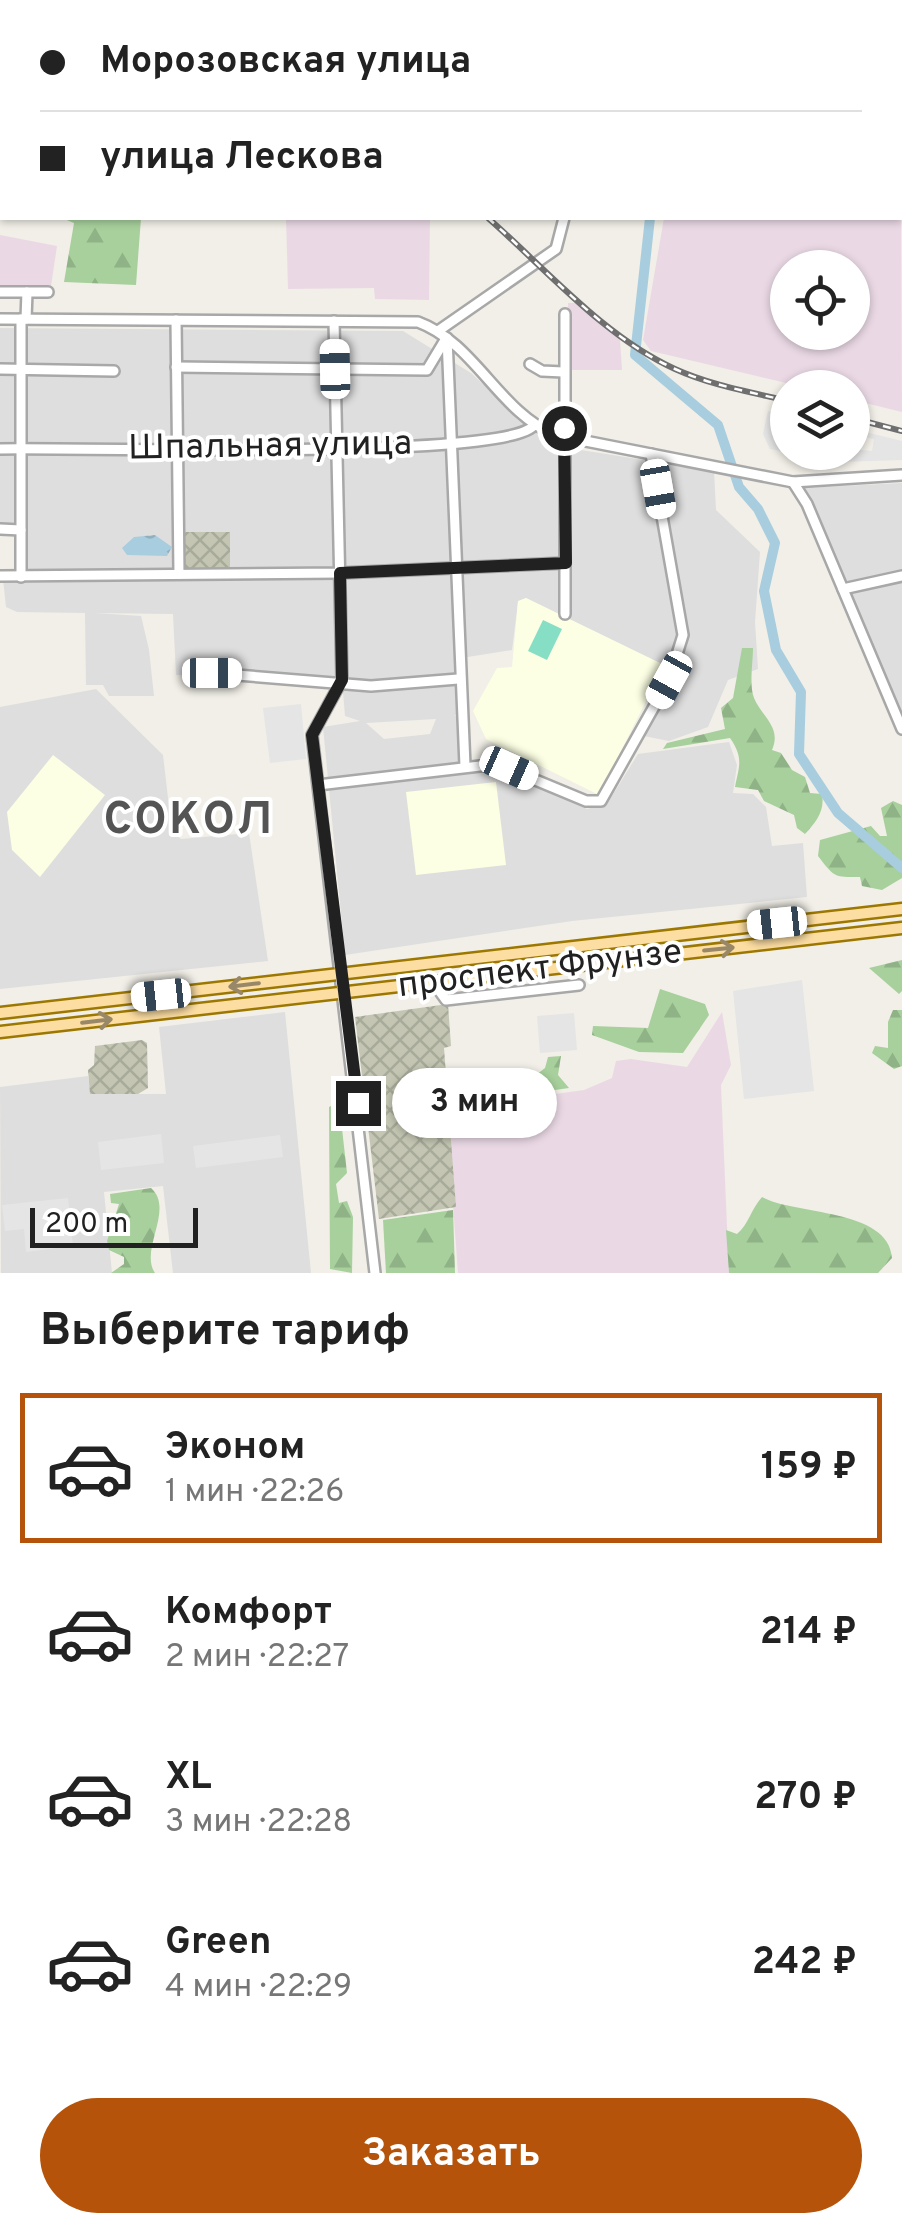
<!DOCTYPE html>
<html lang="ru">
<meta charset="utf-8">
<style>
:root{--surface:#fff;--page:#f2f2f2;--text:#222;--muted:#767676;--line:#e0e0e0;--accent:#b45309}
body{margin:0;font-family:Overpass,sans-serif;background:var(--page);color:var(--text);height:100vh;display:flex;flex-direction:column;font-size:38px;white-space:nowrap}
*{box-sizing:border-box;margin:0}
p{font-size:32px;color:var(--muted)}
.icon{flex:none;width:55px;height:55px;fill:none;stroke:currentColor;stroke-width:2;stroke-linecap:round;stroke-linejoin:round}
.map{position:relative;height:1273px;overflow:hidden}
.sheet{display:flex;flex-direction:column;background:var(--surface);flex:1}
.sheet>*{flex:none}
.hud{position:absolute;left:0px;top:0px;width:902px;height:220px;box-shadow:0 2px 8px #0004;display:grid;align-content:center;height:220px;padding:0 40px;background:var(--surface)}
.controls{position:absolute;left:770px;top:250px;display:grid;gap:20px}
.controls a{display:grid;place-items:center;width:100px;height:100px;border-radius:50%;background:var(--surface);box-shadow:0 2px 8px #0004;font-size:50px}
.scale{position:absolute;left:30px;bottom:25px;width:168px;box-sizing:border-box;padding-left:10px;border:5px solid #212121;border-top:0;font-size:28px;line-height:35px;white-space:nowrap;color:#212121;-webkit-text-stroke:8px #fff;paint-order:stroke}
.end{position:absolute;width:45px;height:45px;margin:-22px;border:12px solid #212121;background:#fff;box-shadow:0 0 0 5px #fff}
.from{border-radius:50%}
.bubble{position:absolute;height:70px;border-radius:35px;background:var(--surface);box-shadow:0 2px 8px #0004;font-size:32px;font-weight:700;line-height:70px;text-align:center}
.car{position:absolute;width:30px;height:60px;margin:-30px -15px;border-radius:12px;box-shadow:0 0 8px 2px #0007;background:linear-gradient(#fff 24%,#345 0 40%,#fff 0 76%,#345 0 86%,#fff 0)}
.hud b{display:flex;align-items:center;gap:35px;height:95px;font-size:38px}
.hud b+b{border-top:2px solid var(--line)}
.hud i{width:25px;height:25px;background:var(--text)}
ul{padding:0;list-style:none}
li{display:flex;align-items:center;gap:30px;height:150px;margin:0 20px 15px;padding:0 20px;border:5px solid transparent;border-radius:0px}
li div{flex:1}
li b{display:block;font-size:38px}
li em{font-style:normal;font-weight:700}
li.active{border-color:var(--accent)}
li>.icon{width:90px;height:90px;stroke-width:1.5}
h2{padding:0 40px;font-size:45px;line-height:120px}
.action{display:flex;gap:20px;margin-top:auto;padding:20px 40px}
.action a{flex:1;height:115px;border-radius:60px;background:var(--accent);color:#fff;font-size:40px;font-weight:700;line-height:115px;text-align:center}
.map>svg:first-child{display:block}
</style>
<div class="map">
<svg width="902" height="1273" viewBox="0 0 902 1273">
<defs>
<pattern id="construction-cross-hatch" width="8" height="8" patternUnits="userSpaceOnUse" patternTransform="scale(2.5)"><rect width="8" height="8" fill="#c4c6b3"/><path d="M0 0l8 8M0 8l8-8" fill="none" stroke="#a8aa9a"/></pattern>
<pattern id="forest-firs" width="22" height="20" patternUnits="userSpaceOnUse" patternTransform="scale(2.5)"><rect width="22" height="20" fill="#a7d09c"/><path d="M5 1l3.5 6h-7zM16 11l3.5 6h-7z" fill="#8fb286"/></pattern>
<pattern id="water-ripples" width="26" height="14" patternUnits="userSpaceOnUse" patternTransform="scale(2.5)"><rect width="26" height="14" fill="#a8cdde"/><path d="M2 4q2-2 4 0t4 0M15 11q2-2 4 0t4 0" fill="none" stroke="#90b0be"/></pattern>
</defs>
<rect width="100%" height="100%" fill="#f1efe7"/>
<g fill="#dfdede" fill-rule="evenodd">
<path d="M0 328 403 331 471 373 532 430 568 448 714 471 716 510 760 552 755 622 758 669 728 680 708 727 669 741 644 736 672 680 664 665 526 598 518 602 512 650 455 659 458 714 454 716H461L467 771 503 770 587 809 607 804 638 754 729 742 737 765 733 793 753 794 766 807 772 846 803 843 807 897 572 921 345 955 323 727 360 721 345 716 342 680 176 675 173 614 95 613 141 616 149 650 154 696H109L103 685H86L85 613 17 612 6 607 3 579 24 578 26 529 0 528ZM436 719 430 734 384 739 366 723Z"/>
<polygon points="902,483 902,722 803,488"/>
<polygon points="96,689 163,755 172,832 181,839 249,833 268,961 0,989 0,707"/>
<polygon points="285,1012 311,1273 173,1273 163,1186 104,1192 112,1273 1,1273 0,1087 88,1076 91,1094 166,1094 159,1027"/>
</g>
<g fill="#ead9e5" fill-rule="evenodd">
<path d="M900 9 902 412 853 400 852 388 803 387 651 351 643 340 664 218H900ZM788 268H852V332H788Z"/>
<polygon points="286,218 430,218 429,300 375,299 374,288 288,289"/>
<polygon points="0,235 57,246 51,286 0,286"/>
<polygon points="568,303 580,303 620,340 622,370 568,370"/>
<polygon points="722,1012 731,1065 721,1085 729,1273 458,1273 446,1109 584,1090 612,1078 616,1061 631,1059 687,1067"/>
</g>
<g fill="#fcffe3">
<polygon points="526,598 664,665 599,795 486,739 473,711 497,668 512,667 518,601"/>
<polygon points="53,755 105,795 40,877 12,850 7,812"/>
<polygon points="496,782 506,865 416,875 406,792"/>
</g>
<g fill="url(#construction-cross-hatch)">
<polygon points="180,532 230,532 230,572 182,572"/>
<polygon points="448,1004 451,1046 444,1048 456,1207 379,1219 355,1017"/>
<polygon points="142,1040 147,1043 148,1088 138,1094 90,1094 88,1070 94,1065 95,1046"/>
</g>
<g fill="url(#forest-firs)">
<polygon points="62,218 141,218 136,285 64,282 74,223"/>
<path d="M742 648H753C753 662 749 685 754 698 762 717 782 727 772 750L781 753 792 770 805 777 810 793 822 794C825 811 816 822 805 834L797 828 794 815 764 801 758 790 735 787C739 766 744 758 730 738L663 749 667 743 725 729 721 708 733 698Z"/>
<path d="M893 801 902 805V878L882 890 862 886 860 877C834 877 835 878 818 856L820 840 871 826 880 836H887L881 808Z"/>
<polygon points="902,960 902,991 899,994 869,968"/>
<polygon points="660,989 705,1004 709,1015 683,1053 639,1052 592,1035 593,1026 648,1028"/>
<polygon points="893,1010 902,1010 902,1066 894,1069 872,1053 875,1046 888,1048 888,1022"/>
<polygon points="561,1056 558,1075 569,1088 527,1094 527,1082 545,1068 548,1057"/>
<polygon points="339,1102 347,1173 336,1184 339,1203 347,1201 353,1217 352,1273 330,1269 329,1107"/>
<path d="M151 1188C175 1209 139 1250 155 1273H111L124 1264V1257L109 1250 107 1241 119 1204 111 1203 110 1194Z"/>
<path d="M762 1197C793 1215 889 1208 892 1258L878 1273H729L726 1230 737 1234C749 1224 751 1209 762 1197Z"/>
<polygon points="453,1210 455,1273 386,1273 383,1220"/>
</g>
<polygon fill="#86dfc5" points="543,620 562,629 547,660 528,651"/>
<g fill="#e5e5e5">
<polygon points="768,411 787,415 788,452 824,453 823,459 770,449 763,434"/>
<polygon points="853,429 902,441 902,460 839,462 841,453 852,452 853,449 872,451 874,439 853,435"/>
<polygon points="301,704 306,759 270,763 263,708"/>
<polygon points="802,980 814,1091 744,1099 733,991"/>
<polygon points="574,1013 577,1050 540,1053 537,1016"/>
<polygon points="161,1134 164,1163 101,1170 98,1142"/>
<polygon points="280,1135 283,1157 196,1168 193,1146"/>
<polygon points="68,1198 73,1246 26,1252 24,1229 5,1231 2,1205"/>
</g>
<polygon fill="url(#water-ripples)" points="155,535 172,547 167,556 127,555 122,548 134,537"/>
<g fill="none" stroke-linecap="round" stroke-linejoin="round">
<polyline stroke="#a8cdde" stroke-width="10" points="650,218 635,355 718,425 739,487 758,509 775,543 764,591 776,650 801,692 799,754 838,813 902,868"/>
<defs>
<g id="minor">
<polyline points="148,2 154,2"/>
<polyline points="0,51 2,51"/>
<polyline points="0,292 48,292"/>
<polyline points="565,314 565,614"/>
<path d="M0 319 418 322C475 343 499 412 555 435L793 482 902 475"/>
<polyline points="26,319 27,292"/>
<polyline points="176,320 179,574"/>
<polyline points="334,321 342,680 312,735 375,1273"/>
<polyline points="438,331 556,249 564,218"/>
<polyline points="447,338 465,766"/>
<polyline points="530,364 542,371 563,372"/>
<polyline points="176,367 427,370 445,340"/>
<polyline points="0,369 114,371"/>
<path d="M0 449C69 447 510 461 534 425"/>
<polyline points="793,482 807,504 902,729"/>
<polyline points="0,529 21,530"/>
<polyline points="1,576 340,573 565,563"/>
<polyline points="21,577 21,319"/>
<polyline points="843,589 902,576"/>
<polyline points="212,673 371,686 458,679"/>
<polyline points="318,785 497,764 586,801 601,801 669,680 683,635 651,454"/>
<polyline points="433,982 446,1000 579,985"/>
</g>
<g id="major">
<polyline points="0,1013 902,909"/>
<polyline points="0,1032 902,928"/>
</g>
</defs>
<use href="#minor" stroke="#a8a8a8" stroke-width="14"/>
<use href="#major" stroke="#9d7800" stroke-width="15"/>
<use href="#minor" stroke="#fff" stroke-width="9"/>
<use href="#major" stroke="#fcdda2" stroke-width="10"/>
<defs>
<g id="rail">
<polyline points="0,117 2,117"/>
<polyline points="0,173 2,172"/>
<path d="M488 218C545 268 604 337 675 369 710 385 750 392 788 401"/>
<polyline points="852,418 902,431"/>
</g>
</defs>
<use href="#rail" stroke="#6f6f6f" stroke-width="6"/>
<use href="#rail" stroke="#fff" stroke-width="2.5" stroke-dasharray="8" stroke-linecap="butt"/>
</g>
<defs><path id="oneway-shaft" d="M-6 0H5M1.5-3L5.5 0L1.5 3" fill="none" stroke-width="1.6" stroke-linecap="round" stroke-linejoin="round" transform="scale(2.5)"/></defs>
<g stroke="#998868">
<use href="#oneway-shaft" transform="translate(719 949) rotate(-6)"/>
<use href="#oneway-shaft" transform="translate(244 985) rotate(173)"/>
<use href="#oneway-shaft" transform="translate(97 1021) rotate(-7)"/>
</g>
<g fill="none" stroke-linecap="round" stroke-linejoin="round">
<polyline stroke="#212121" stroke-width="12" points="358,1103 312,735 342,680 340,573 566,563 564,428"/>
</g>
<g text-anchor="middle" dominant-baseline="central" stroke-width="8" stroke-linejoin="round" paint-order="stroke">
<g font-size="35" fill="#212121" stroke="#fff">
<text transform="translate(270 447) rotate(-1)">Шпальная улица</text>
<text transform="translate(540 970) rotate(-7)">проспект Фрунзе</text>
</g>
<g font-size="45" font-weight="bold" letter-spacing="2.5" fill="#545454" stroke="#fff">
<text x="189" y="821">СОКОЛ</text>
</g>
</g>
</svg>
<div class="controls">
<a><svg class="icon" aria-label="locate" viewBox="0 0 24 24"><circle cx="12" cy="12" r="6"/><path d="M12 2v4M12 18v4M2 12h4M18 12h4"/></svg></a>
<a><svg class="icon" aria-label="layers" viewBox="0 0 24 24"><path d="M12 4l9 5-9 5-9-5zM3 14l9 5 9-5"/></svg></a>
</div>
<div class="scale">200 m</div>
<i class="end from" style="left:564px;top:428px"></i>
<i class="end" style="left:358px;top:1103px"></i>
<div class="bubble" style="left:392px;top:1068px;width:165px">3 мин</div>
<i class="car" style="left:335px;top:369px;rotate:359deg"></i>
<i class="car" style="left:658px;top:489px;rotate:170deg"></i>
<i class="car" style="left:212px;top:673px;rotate:90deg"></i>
<i class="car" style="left:669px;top:680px;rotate:209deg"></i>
<i class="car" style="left:509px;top:768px;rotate:114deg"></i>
<i class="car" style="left:777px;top:923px;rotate:264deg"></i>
<i class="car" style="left:161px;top:995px;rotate:264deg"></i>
<div class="hud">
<b><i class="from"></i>Морозовская улица</b>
<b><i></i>улица Лескова</b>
</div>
</div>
<section class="sheet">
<h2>Выберите тариф</h2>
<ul>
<li class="active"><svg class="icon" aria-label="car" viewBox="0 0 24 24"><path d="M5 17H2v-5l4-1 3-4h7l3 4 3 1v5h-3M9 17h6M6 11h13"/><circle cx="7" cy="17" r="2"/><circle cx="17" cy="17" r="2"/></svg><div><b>Эконом</b><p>1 мин · 22:26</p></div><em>159 ₽</em></li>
<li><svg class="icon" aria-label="car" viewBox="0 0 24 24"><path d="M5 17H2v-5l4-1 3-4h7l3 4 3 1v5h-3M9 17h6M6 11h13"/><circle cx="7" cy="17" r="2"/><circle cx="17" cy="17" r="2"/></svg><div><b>Комфорт</b><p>2 мин · 22:27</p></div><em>214 ₽</em></li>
<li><svg class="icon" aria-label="car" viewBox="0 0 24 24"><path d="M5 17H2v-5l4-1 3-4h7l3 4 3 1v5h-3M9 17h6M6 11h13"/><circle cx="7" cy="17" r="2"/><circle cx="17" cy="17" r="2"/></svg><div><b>XL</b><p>3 мин · 22:28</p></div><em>270 ₽</em></li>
<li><svg class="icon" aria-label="car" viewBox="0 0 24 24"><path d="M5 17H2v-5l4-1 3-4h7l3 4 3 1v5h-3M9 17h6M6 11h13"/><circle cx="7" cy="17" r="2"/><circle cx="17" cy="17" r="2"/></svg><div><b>Green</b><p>4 мин · 22:29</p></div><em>242 ₽</em></li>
</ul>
<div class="action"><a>Заказать</a></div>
</section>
